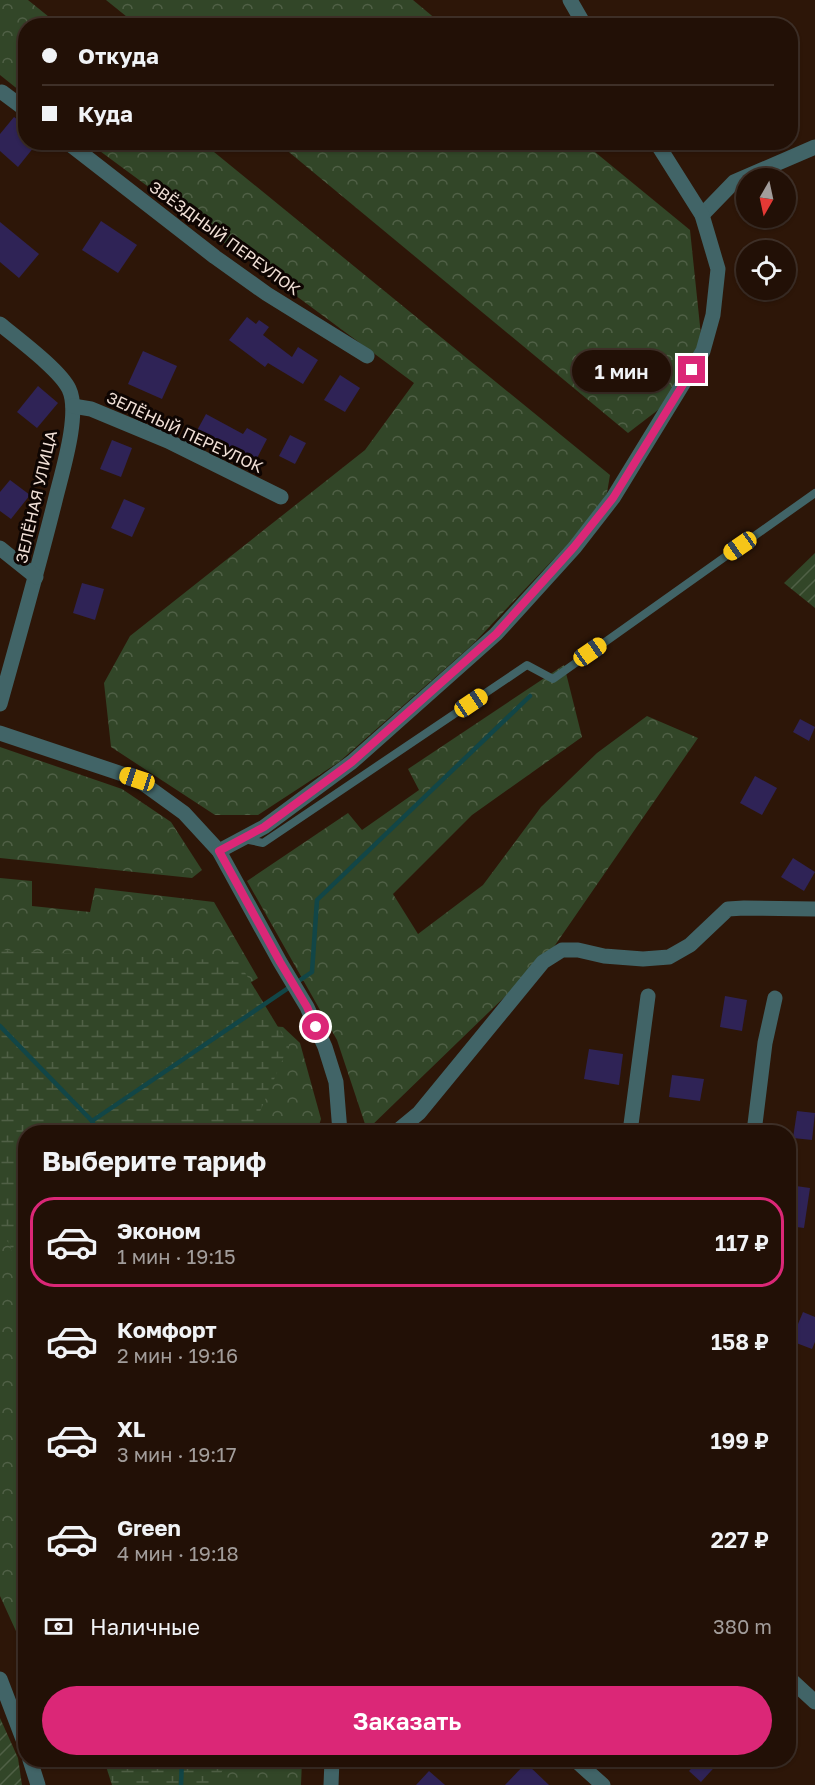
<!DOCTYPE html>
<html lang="ru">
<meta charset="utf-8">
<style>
:root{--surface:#221006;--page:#2a1910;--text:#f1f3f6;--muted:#a29d9b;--line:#3f3028;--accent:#db2777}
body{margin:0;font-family:"Golos Text",sans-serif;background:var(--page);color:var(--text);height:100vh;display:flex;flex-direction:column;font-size:22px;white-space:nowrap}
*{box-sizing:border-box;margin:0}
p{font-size:20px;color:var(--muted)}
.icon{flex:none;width:33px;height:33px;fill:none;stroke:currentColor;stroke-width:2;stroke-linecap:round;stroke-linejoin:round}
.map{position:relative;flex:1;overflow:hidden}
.drawer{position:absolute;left:18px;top:1125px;width:778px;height:642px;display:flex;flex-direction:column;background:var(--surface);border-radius:24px;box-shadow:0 2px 4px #0004,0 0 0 2px var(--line)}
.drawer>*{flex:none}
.hud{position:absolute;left:18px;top:18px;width:780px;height:132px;border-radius:24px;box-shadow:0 2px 4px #0004,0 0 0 2px var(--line);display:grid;align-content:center;height:132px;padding:0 24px;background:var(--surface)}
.needle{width:39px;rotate:189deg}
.controls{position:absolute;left:736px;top:168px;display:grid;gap:12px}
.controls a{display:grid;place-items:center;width:60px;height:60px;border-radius:50%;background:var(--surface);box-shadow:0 2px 4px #0004,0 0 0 2px var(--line);font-size:30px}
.end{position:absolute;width:27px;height:27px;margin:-14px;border:8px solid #db2777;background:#fff;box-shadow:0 0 0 3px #fff}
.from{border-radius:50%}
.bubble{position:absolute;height:42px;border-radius:21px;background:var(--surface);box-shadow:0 2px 4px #0004,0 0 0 2px var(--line);font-size:20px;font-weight:600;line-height:42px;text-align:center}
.car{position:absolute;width:18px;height:36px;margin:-18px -9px;border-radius:8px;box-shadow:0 0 4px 2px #0007;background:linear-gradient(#f5c518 24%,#345 0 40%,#f5c518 0 76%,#345 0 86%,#f5c518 0)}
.hud b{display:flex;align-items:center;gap:21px;height:57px;font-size:22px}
.hud b+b{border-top:2px solid var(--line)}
.hud i{width:15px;height:15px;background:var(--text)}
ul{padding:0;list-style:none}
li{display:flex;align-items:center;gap:18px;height:90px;margin:0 12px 9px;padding:0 12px;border:3px solid transparent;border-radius:24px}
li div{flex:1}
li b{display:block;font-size:22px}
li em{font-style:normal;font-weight:600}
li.selected{border-color:var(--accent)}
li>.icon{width:54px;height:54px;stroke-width:1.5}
h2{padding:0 24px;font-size:27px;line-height:72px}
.pay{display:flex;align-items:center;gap:15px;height:66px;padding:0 24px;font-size:22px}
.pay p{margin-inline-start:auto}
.action{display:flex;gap:12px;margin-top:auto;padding:12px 24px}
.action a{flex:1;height:69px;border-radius:36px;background:var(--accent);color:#fff;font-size:24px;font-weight:600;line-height:69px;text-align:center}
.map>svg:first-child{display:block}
</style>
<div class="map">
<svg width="815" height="1785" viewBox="0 0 815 1785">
<defs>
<pattern id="forest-crowns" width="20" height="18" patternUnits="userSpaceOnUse" patternTransform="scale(1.5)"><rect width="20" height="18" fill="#324628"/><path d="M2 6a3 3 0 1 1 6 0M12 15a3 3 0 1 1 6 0" fill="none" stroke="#506046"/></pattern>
<pattern id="wetland-marsh" width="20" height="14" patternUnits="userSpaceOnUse" patternTransform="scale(1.5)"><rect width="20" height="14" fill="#324628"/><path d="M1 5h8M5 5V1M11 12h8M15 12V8" fill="none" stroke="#506046"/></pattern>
<pattern id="garden-furrows" width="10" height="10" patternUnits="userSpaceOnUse" patternTransform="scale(1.5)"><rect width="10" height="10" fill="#324628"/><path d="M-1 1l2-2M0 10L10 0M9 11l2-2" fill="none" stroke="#506046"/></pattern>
</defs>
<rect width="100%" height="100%" fill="#2d1608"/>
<g fill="url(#forest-crowns)">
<polygon points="0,0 28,0 59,25 26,26 25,95 0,75"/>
<polygon points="106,0 413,0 443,25 137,25"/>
<polygon points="89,143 203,143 610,475 605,505 472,645 339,762 258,815 215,815 111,747 104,683 130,636 365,450 414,383"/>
<polygon points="278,143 584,143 690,230 705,374 628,433"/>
<polygon points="564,665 582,737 472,815 393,894 418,934 483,885 541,807 597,753 647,716 698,738 549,954 367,1130 337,1040 247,881 348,813 362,830 419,790 408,769"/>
<polygon points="0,747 122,789 171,822 202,870 192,878 0,858"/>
<polygon points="0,878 32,881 32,906 90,912 95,888 214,902 258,978 179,1028 26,1132 25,1651 0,1596"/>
<polygon points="244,1024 283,1027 300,1043 321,1119 317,1132 128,1132"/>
<polygon points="210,1760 302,1760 301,1785 214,1785"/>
</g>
<g fill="url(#wetland-marsh)">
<polygon points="0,950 238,961 289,1045 251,1132 26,1132 25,1312 10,1245 0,1231"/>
<polygon points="104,1760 227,1760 216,1785 112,1785"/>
</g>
<g fill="url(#garden-furrows)">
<polygon points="815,553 815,608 784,583"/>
<polygon points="0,1718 18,1758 22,1785 0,1785"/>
</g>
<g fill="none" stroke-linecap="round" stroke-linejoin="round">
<g stroke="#124647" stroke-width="4.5">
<polyline points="0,1026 92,1121"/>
<polyline points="97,1132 92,1121 312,972 317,900 530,696"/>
<polyline points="181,1785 182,1760"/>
</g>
</g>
<g fill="#2f2356">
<polygon points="14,117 26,126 26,142 38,142 18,167 0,151 0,134"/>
<polygon points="101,221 137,245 118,273 82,250"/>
<polygon points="0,222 39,254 19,278 0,262"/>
<polygon points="247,317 256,324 259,320 269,327 263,335 292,357 298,347 318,360 303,384 268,363 265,367 229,340"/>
<polygon points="143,351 177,366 162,399 128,384"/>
<polygon points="340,375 360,388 345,412 324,400"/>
<polygon points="38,386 58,403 37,428 17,412"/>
<polygon points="206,414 243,434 247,428 267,439 254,464 224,449 223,451 194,436"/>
<polygon points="290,435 306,443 295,464 279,456"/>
<polygon points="112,440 132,448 121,477 100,469"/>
<polygon points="10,480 30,495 11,519 0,511 0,492"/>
<polygon points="124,499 145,508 132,537 111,528"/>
<polygon points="82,583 104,589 95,620 73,613"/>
<polygon points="800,719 815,727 809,741 793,732"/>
<polygon points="755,776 777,788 762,815 740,803"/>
<polygon points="793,858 815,872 804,891 781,877"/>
<polygon points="725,996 747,1000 742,1031 720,1027"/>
<polygon points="589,1049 623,1054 619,1085 584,1079"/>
<polygon points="672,1075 704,1079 700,1101 669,1097"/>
<polygon points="797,1111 815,1113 812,1140 793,1138"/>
<polygon points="789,1185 810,1188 804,1228 789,1226"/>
<polygon points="803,1312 815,1317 815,1342 812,1349 791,1341"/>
<polygon points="699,1760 721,1760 701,1782 689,1771"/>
<polygon points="526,1763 549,1785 505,1785"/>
<polygon points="429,1771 445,1785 416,1785"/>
</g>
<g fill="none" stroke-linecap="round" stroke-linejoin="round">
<polyline stroke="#416467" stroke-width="8" points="244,839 263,843 527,665 553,679 815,493"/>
<g stroke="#416467" stroke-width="15">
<polyline points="570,0 585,26"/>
<polyline points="2,92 26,110"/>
<polyline points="67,142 215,257 267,294 367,356"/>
<polyline points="702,215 734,182 815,147"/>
<path d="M0 324C18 339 60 370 69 389 81 414 61 475 55 501 38 569 19 636 0 704"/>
<polyline points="73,406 91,409 168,441 281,497"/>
<polyline points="0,548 36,577"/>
<polyline points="0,733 137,779 184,813 219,851 280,962 307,1007 325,1047 336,1082 340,1132"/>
<polyline points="219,851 264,827 352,762 496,634 575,547 613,498 703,351 713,315 718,269 702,215 656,142"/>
<polyline points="396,1132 419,1113 543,962 562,950 578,950 604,956 643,959 669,957 690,945 728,909 744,908 815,909"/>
<polyline points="630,1132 648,996"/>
<polyline points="754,1132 765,1043 775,998"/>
<polyline points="789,1678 815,1702"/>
<polyline points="0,1679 26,1747"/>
<polyline points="30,1760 38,1785"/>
<polyline points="575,1760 603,1785"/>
<polyline points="331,1785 332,1760"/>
</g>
</g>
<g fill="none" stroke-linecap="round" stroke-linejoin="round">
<polyline stroke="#db2777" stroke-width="8" points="316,1027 307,1007 280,962 219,851 264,827 352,762 496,634 574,547 613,498 692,370"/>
</g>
<g text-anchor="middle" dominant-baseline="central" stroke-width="6" stroke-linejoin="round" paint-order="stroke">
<g font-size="16" fill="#f1e0d7" stroke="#0e0502">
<text transform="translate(225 238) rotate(36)">ЗВЁЗДНЫЙ ПЕРЕУЛОК</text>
<text transform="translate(185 432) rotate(25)">ЗЕЛЁНЫЙ ПЕРЕУЛОК</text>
<text transform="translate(36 497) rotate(-77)">ЗЕЛЁНАЯ УЛИЦА</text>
</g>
</g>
</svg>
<div class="controls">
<a><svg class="needle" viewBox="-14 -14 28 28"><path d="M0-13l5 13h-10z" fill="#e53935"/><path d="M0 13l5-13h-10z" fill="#a29d9b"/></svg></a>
<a><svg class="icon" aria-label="locate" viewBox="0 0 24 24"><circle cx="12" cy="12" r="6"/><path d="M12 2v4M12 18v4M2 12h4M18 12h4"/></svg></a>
</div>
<i class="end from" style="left:316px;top:1027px"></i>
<i class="end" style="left:692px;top:370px"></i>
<div class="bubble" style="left:572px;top:350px;width:99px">1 мин</div>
<i class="car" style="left:740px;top:546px;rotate:235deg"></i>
<i class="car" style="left:590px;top:652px;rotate:55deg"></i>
<i class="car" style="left:471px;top:703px;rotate:56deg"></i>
<i class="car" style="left:137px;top:779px;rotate:288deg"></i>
<div class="hud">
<b><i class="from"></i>Откуда</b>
<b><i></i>Куда</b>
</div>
<section class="drawer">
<h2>Выберите тариф</h2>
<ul>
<li class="selected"><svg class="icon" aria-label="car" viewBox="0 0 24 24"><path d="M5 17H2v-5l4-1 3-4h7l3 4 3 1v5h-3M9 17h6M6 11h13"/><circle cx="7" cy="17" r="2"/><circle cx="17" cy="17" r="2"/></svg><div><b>Эконом</b><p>1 мин · 19:15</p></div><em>117 ₽</em></li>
<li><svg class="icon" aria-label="car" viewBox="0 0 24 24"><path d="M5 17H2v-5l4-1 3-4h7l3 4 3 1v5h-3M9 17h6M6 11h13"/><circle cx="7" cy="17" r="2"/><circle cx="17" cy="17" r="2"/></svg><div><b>Комфорт</b><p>2 мин · 19:16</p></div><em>158 ₽</em></li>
<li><svg class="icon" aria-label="car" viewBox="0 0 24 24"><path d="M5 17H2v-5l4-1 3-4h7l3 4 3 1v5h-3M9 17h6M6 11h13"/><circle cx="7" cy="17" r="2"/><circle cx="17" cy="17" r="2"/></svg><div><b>XL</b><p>3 мин · 19:17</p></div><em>199 ₽</em></li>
<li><svg class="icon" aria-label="car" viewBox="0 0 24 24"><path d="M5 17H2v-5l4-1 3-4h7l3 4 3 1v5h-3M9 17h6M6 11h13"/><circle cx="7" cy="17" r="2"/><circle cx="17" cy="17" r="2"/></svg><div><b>Green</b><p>4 мин · 19:18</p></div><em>227 ₽</em></li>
</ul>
<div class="pay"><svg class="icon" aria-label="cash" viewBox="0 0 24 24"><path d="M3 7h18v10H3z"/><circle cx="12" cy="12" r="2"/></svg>Наличные<p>380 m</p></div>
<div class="action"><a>Заказать</a></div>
</section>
</div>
